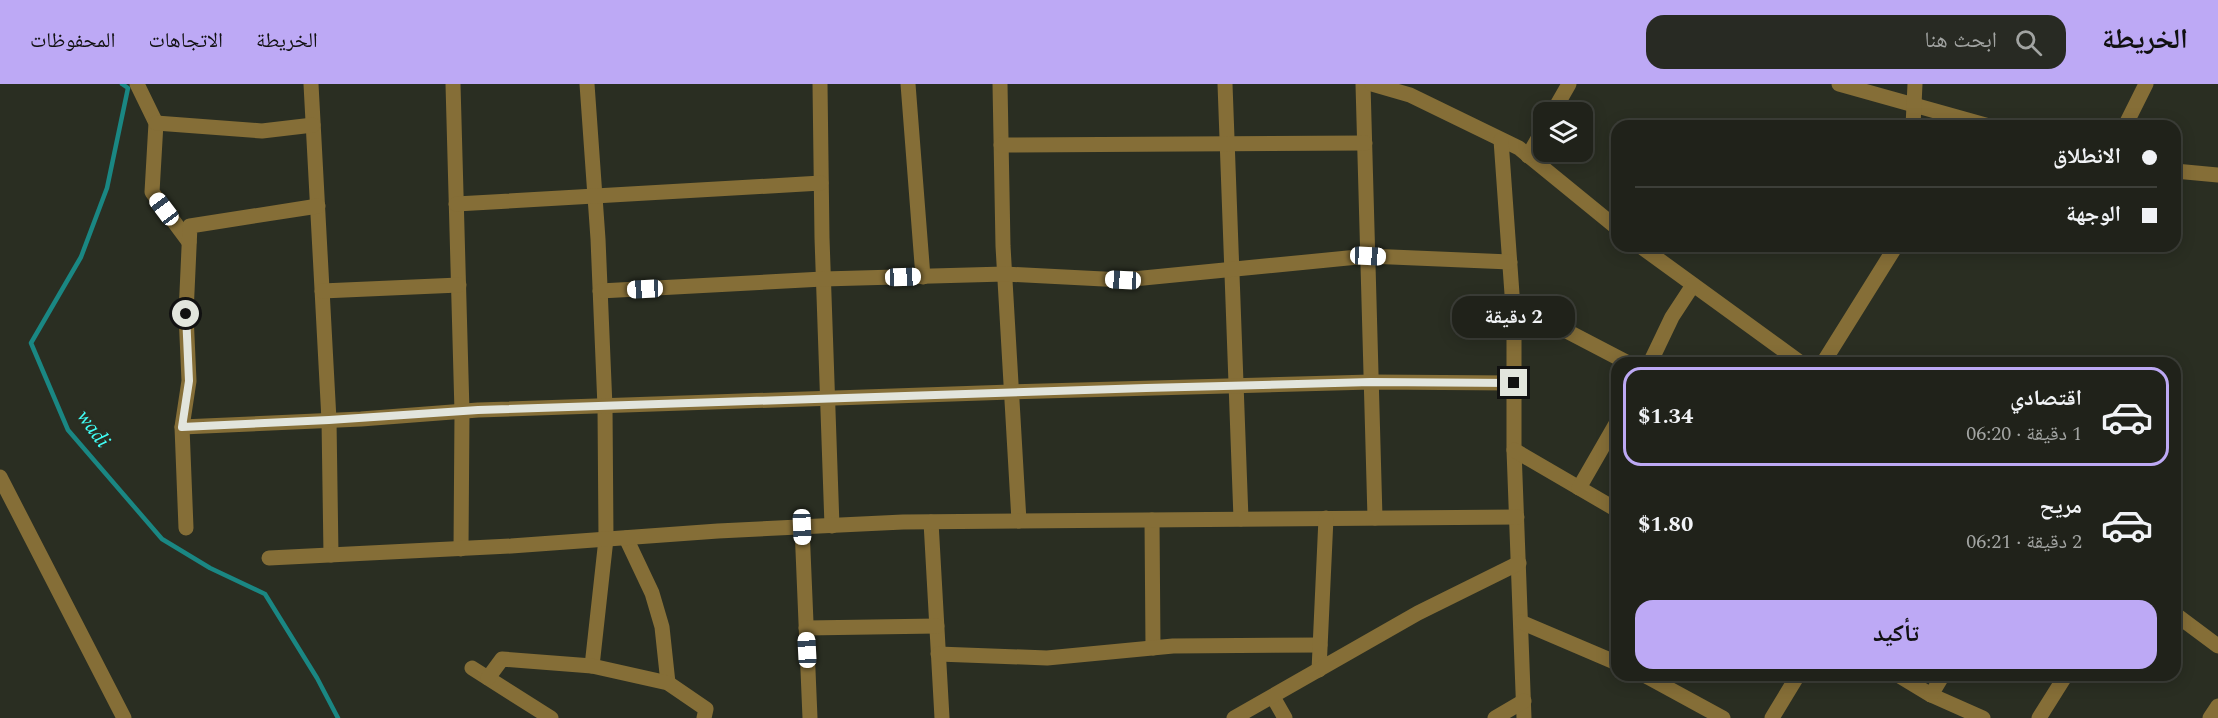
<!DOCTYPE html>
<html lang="ar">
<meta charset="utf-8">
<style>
:root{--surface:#20221a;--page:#282a23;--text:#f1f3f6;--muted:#a2a4a2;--line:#3d3f39;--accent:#bda9f5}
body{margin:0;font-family:Spectral,"Noto Naskh Arabic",serif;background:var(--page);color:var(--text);direction:rtl;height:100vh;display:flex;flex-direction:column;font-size:22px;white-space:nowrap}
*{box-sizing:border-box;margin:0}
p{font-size:20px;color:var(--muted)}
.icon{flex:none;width:33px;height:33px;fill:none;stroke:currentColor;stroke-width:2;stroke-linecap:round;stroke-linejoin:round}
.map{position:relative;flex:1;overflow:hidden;direction:ltr}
.panel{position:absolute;left:1611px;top:273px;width:570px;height:324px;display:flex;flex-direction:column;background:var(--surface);border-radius:18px;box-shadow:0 3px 15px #0003,0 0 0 2px var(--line);direction:rtl}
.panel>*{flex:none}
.banner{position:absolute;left:1611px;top:36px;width:570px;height:132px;border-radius:18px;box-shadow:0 3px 15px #0003,0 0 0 2px var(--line);direction:rtl;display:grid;align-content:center;height:132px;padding:0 24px;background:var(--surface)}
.controls{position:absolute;left:1533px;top:18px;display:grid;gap:12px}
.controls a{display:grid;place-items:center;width:60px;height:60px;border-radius:12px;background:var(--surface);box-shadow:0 3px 15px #0003,0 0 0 2px var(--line);font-size:30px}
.end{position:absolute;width:27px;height:27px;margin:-14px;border:8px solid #e2e5dd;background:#111;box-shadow:0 0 0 3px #111}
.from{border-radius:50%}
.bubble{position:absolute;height:42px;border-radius:18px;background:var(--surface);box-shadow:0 3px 15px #0003,0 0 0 2px var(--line);font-size:20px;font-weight:700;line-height:42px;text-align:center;direction:rtl}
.car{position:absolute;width:18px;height:36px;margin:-18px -9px;border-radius:8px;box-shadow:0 0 4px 2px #0007;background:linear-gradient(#fff 24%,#345 0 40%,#fff 0 76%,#345 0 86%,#fff 0)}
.banner b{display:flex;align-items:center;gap:21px;height:57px;font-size:22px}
.banner b+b{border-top:2px solid var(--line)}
.banner i{width:15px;height:15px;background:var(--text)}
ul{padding:10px 0 0;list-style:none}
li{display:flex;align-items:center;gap:18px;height:99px;margin:0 12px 9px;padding:0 12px;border:3px solid transparent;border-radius:18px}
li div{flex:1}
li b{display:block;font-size:22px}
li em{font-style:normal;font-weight:700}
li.current{border-color:var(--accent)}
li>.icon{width:54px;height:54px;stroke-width:1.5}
.button{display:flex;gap:12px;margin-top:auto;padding:12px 24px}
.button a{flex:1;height:69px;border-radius:18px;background:var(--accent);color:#111;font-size:24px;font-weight:700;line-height:69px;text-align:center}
header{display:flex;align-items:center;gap:36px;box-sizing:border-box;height:84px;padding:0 30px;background:var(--accent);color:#111}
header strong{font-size:28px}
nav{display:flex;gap:33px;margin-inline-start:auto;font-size:21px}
.search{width:420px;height:54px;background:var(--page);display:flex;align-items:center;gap:15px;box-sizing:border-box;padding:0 21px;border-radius:18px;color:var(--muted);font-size:22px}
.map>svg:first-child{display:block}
</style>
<header>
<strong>الخريطة</strong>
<div class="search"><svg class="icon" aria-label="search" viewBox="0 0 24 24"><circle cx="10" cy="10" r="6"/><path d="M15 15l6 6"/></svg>ابحث هنا</div>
<nav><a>الخريطة</a><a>الاتجاهات</a><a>المحفوظات</a></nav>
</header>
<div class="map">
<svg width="2218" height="634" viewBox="0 0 2218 634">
<rect width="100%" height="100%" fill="#2a2e22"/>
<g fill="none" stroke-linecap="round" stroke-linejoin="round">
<polyline stroke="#1a8783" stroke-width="4.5" points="122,0 128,4 107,104 81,173 31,259 68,346 162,455 210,484 265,510 317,594 338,634"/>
<g stroke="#856e37" stroke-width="15">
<polyline points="137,0 156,39 152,108 189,158"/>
<polyline points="311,0 329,336 331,471"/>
<polyline points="453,0 462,328 461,465"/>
<polyline points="587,0 598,155 605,323 606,455 592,582"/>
<polyline points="820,0 822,154 832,442"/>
<polyline points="908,0 923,193"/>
<polyline points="1000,0 1003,162 1019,437"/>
<polyline points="1225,0 1241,435"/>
<polyline points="1363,0 1375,434"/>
<polyline points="1372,0 1410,11 1519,64 1617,144"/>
<polyline points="1839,0 1989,42"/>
<polyline points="1553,28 1569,0"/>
<polyline points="156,39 262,47 313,41"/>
<polyline points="1913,42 1915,0"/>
<polyline points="2125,42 2146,0"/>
<polyline points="1501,56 1514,238 1514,366 1524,634"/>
<polyline points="1001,61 1365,59"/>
<polyline points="1528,72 1544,44"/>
<polyline points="2175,87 2218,91"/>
<polyline points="456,120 821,99"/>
<polyline points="1640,162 1801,279"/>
<polyline points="322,207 459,201"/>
<polyline points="600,207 823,195 1005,190 1123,196 1368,172 1510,178"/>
<polyline points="1513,219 1628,279"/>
<polyline points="1650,279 1672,233 1693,201"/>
<polyline points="1823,279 1896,162"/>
<polyline points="182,343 361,335 478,326 1011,308 1371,298 1514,299"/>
<polyline points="1514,366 1617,426"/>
<polyline points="0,393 124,634"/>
<polyline points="1579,404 1617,338"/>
<polyline points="1152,436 1153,564"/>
<polyline points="931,438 942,634"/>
<polyline points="802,443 810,634"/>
<polyline points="186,444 182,343 189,297 186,230 190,142 318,122"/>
<polyline points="626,454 652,509 662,543 668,599"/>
<polyline points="269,474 511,462 718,447 903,438 1517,433"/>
<polyline points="2175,530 2218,562"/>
<polyline points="1521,538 1617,579"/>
<polyline points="806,544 937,542"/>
<polyline points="938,570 1047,574 1173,562 1320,561"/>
<polyline points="472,584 551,634"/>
<polyline points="1319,586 1326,434"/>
<polyline points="1644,591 1723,634"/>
<polyline points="1898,591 1931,611 1983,634"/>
<polyline points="488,594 502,575 592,582 668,599 706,625 704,634"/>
<polyline points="1931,611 1943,591"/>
<polyline points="1273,613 1285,634"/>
<polyline points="1234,634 1418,529 1519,479"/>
<polyline points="1495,634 1524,617"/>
<polyline points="1772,634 1798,591"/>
<polyline points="2039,634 2066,591"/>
<polyline points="2210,634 2218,622"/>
</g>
</g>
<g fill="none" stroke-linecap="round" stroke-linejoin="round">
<polyline stroke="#e2e5dd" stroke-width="8" points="186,230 189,297 182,343 329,336 478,326 1146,304 1371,298 1514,299"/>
</g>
<g text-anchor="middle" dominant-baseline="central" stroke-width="5" stroke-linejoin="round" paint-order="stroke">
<g font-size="21" font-style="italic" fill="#40fef6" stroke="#2a2e22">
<text transform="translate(93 345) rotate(54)">wadi</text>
</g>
</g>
</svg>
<div class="controls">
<a><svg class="icon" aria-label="layers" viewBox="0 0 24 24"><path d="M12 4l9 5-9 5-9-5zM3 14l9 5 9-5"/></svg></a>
</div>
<i class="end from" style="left:186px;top:230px"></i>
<i class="end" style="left:1514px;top:299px"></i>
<div class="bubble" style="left:1452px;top:212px;width:123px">2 دقيقة</div>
<i class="car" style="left:164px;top:125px;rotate:323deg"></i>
<i class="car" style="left:1368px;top:172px;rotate:93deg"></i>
<i class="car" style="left:903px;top:193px;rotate:88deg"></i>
<i class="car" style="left:1123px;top:196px;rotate:273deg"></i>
<i class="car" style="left:645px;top:205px;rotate:267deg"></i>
<i class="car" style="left:802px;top:443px;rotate:178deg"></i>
<i class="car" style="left:807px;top:566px;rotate:357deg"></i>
<div class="banner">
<b><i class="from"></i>الانطلاق</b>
<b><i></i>الوجهة</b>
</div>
<section class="panel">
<ul>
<li class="current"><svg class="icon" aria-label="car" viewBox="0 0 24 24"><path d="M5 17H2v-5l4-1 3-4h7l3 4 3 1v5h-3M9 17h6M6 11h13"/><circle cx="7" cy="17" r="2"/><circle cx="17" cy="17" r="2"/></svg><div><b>اقتصادي</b><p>1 دقيقة · 06:20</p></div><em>$1.34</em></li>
<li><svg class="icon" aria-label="car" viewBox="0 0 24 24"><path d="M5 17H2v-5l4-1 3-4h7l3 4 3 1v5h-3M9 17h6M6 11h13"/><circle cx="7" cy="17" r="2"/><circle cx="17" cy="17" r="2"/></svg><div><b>مريح</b><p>2 دقيقة · 06:21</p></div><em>$1.80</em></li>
</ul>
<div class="button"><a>تأكيد</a></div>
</section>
</div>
